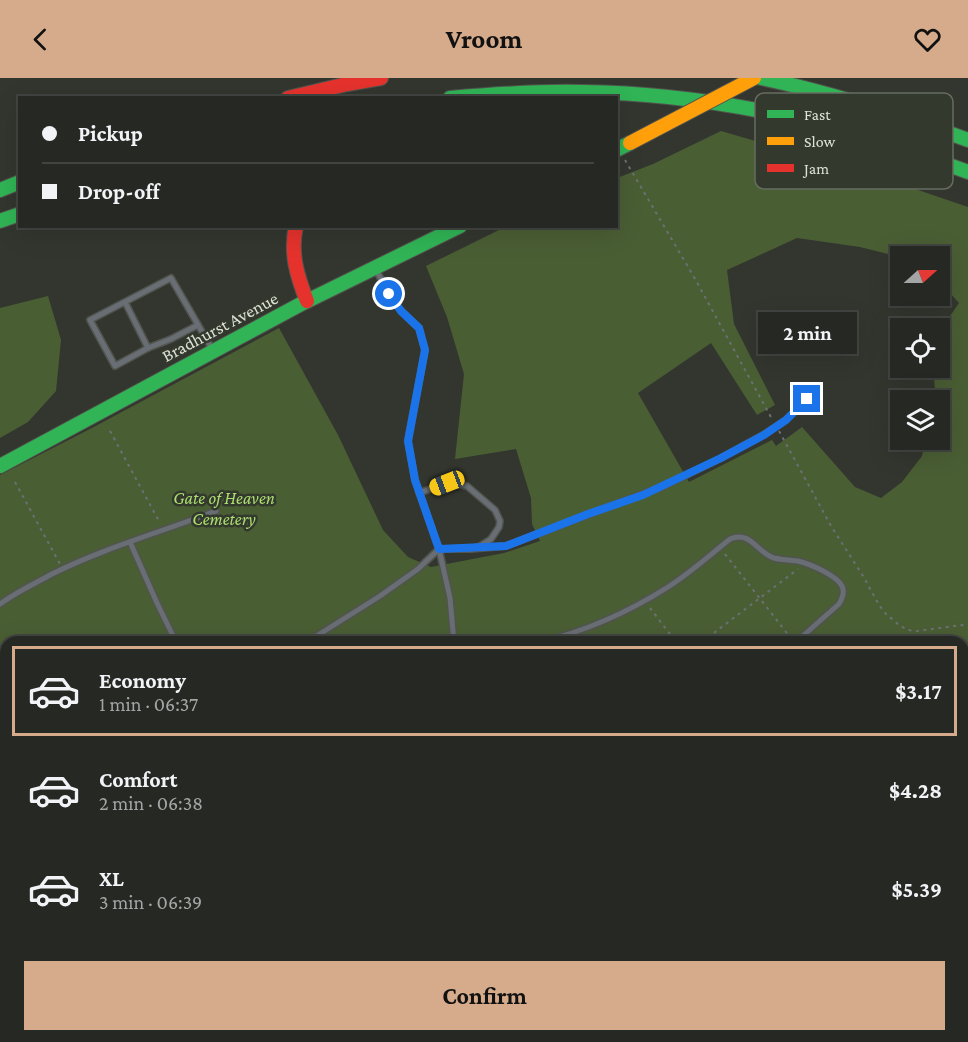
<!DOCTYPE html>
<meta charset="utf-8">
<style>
:root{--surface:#262823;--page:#323430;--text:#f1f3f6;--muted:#a4a6a6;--line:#424441;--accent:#d6ab8b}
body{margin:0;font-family:"Crimson Pro",serif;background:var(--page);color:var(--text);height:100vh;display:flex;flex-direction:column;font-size:22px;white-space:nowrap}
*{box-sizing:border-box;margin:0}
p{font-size:20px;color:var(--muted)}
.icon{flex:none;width:33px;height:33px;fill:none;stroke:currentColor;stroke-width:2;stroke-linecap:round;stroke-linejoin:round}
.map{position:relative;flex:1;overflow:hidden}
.drawer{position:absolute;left:0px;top:558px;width:969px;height:406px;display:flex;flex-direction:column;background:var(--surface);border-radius:18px 18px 0 0;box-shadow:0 6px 24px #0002,0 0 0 2px var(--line)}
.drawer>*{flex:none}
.top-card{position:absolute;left:18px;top:18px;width:600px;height:132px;border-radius:0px;box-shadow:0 6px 24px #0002,0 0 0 2px var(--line);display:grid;align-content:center;height:132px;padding:0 24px;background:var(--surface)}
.needle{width:39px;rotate:69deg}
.controls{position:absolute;left:890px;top:168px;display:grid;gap:12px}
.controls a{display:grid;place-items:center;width:60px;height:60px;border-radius:0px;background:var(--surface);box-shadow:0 6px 24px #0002,0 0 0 2px var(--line);font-size:30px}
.end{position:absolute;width:27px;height:27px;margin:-14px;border:8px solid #1a73e8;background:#fff;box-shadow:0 0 0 3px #fff}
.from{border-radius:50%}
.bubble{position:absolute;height:42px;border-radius:0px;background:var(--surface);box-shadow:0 6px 24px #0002,0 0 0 2px var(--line);font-size:20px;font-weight:700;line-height:42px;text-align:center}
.car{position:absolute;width:18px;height:36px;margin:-18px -9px;border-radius:8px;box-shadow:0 0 4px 2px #0007;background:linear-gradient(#f5c518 24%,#345 0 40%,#f5c518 0 76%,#345 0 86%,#f5c518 0)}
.top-card b{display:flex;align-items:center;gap:21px;height:57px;font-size:22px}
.top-card b+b{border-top:2px solid var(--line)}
.top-card i{width:15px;height:15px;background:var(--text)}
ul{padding:10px 0 0;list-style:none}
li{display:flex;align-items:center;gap:18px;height:90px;margin:0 12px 9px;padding:0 12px;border:3px solid transparent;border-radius:0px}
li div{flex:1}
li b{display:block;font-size:22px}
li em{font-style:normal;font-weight:700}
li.current{border-color:var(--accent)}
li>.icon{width:54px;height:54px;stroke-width:1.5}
.primary-button{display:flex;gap:12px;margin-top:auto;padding:12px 24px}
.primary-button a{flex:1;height:69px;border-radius:0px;background:var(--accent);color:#111;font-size:24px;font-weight:700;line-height:69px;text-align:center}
header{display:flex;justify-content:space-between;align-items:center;height:78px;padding:0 24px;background:var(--accent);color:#111;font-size:27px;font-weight:700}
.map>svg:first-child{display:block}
</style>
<header><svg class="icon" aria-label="back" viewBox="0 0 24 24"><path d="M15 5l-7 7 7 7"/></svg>Vroom<svg class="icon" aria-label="heart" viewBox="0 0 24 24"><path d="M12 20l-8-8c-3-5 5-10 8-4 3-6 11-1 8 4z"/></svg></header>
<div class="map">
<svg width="968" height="964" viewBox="0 0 968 964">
<rect width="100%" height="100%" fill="#33362f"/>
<g fill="#4a5e34" fill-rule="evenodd">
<path d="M721 53 883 100 968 129V644L963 653V564H6V958H963V751L968 754V964H0V397L88 352 279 250 338 357 383 452 408 479 431 489 504 475 540 463 532 446 531 420 516 371 455 381 464 296 447 239 426 188 505 149 616 148 617 100 653 86ZM797 160 860 169 900 179 939 178V203L959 225 939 254V290H933L936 322H939V362H926L922 378 902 404 881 420 855 409 802 349 776 368 772 362 689 404 638 315 711 265 757 337 775 327 734 246 727 192Z"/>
<polygon points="48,218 61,262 56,313 28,344 0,360 0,230"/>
</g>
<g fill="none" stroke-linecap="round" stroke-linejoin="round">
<defs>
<g id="lane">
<polyline points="375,190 389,216 401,233 419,250 425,272 408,363 415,402 439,471 450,520 454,564"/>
<polyline points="125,224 148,270 115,288 90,242 171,200 212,271"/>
<polyline points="148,270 171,261 198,247"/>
<polyline points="130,464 157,525 176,564"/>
<polyline points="471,471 506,468 666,407 721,380 763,357 786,342 807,321"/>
<path d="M0 526C16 514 34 506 52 496 104 470 161 454 216 433"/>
<polyline points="307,564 380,518 418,491 439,471 471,471 480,468 491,461 499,449 500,443 495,432 467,408 447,405 419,415"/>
<path d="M540 564C587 553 627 535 668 509 690 495 710 477 730 461 751 452 757 475 774 480 782 482 790 482 798 483 810 486 836 497 842 508 845 514 842 521 839 526L796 564"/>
<polyline points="0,670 6,679"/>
<polyline points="0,694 6,703"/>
<polyline points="0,911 6,916"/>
<polyline points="963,926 968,926"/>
<path d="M106 958C122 962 138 964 154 963 174 963 192 956 212 962"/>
<polyline points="867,958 870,964"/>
<polyline points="60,964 62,958"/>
<polyline points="465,964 483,958"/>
<polyline points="642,964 647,958"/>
<polyline points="819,964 824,958"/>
</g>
<g id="fast">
<path d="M761 0C832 15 900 37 968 62"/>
<path d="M450 20C494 16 538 13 582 14 670 15 758 29 843 52 885 64 927 79 968 94"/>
<polyline points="616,72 630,65"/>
<polyline points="0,112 20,104"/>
<polyline points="0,143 20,136"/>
<polyline points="0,388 301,226 460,148"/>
</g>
<g id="jam">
<polyline points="288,20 347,6 381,0"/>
<path d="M296 148C290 175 297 198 307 223"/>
</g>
</defs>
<use href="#lane" stroke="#52544e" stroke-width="8"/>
<use href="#fast" stroke="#52544e" stroke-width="16"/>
<use href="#jam" stroke="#52544e" stroke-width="16"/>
<g stroke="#6b7073" stroke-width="2" stroke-dasharray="3 4.5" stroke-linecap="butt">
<polyline points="625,82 694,199 772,341"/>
<polyline points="110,353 160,445"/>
<polyline points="779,353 831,448 863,498 879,527 885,535 899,547 908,552 917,553 962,547 968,549"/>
<polyline points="15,404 60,486"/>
<polyline points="725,476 790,559"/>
<polyline points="650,530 676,564"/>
<polyline points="702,564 798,491"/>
<polyline points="963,607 968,590"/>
<polyline points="0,627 6,623"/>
<polyline points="0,724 6,720"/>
<polyline points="963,740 968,744"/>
<polyline points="0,817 6,829"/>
<polyline points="0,877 6,882"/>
</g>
<use href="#lane" stroke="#686e74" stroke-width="5"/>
<use href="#fast" stroke="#30b455" stroke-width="14"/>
<use href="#jam" stroke="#e5322d" stroke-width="14"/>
<defs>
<polyline id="slow-bridge" points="630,65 754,0"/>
</defs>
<use href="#slow-bridge" stroke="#52544e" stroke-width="16" stroke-linecap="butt"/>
<use href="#slow-bridge" stroke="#ff9f0a" stroke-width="14"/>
</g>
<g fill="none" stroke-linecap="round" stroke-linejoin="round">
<polyline stroke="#1a73e8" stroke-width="8" points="389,216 401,233 419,250 425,272 408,363 415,402 439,471 506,468 588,436 643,417 721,380 764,357 786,342 807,321"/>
</g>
<g text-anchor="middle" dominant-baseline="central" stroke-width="5" stroke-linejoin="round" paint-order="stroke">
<g font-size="18" fill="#dee2d9" stroke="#33392c">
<text transform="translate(220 249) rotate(-28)">Bradhurst Avenue</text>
</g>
<g font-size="18" font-style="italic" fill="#acde71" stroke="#33392c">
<text x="224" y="420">Gate of Heaven<tspan x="224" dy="21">Cemetery</tspan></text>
</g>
</g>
<rect x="755" y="15" width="198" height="96" rx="9" fill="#33392c" stroke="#666c60" stroke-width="1.5"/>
<rect x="767" y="32" width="27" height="8" fill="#30b455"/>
<rect x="767" y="59" width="27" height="8" fill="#ff9f0a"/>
<rect x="767" y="86" width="27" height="8" fill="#e5322d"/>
<g font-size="16" fill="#dee2d9">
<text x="804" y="42">Fast</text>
<text x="804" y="69">Slow</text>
<text x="804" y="96">Jam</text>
</g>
</svg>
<div class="controls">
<a><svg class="needle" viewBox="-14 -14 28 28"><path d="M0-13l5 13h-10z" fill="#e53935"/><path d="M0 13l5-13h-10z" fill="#a4a6a6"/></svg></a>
<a><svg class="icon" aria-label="locate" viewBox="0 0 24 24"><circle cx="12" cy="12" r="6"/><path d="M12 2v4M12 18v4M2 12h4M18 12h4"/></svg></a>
<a><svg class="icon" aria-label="layers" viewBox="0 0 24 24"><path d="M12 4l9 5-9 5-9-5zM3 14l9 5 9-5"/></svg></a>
</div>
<i class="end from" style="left:389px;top:216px"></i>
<i class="end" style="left:807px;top:321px"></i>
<div class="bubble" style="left:758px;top:234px;width:99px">2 min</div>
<i class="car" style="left:447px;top:405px;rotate:249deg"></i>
<div class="top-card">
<b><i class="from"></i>Pickup</b>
<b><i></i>Drop-off</b>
</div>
<section class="drawer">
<ul>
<li class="current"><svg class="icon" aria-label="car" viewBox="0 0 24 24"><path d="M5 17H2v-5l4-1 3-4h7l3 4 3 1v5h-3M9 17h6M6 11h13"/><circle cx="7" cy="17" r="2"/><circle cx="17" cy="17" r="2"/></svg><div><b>Economy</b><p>1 min · 06:37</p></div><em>$3.17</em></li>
<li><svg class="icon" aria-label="car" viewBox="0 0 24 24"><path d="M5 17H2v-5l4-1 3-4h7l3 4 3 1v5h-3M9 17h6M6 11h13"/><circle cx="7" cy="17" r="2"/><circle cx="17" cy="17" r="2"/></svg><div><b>Comfort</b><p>2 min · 06:38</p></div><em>$4.28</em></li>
<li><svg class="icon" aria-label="car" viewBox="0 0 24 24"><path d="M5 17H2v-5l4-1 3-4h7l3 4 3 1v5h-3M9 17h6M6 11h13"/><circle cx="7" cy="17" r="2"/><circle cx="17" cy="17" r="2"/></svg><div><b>XL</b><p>3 min · 06:39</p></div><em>$5.39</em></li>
</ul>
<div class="primary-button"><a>Confirm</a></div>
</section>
</div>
